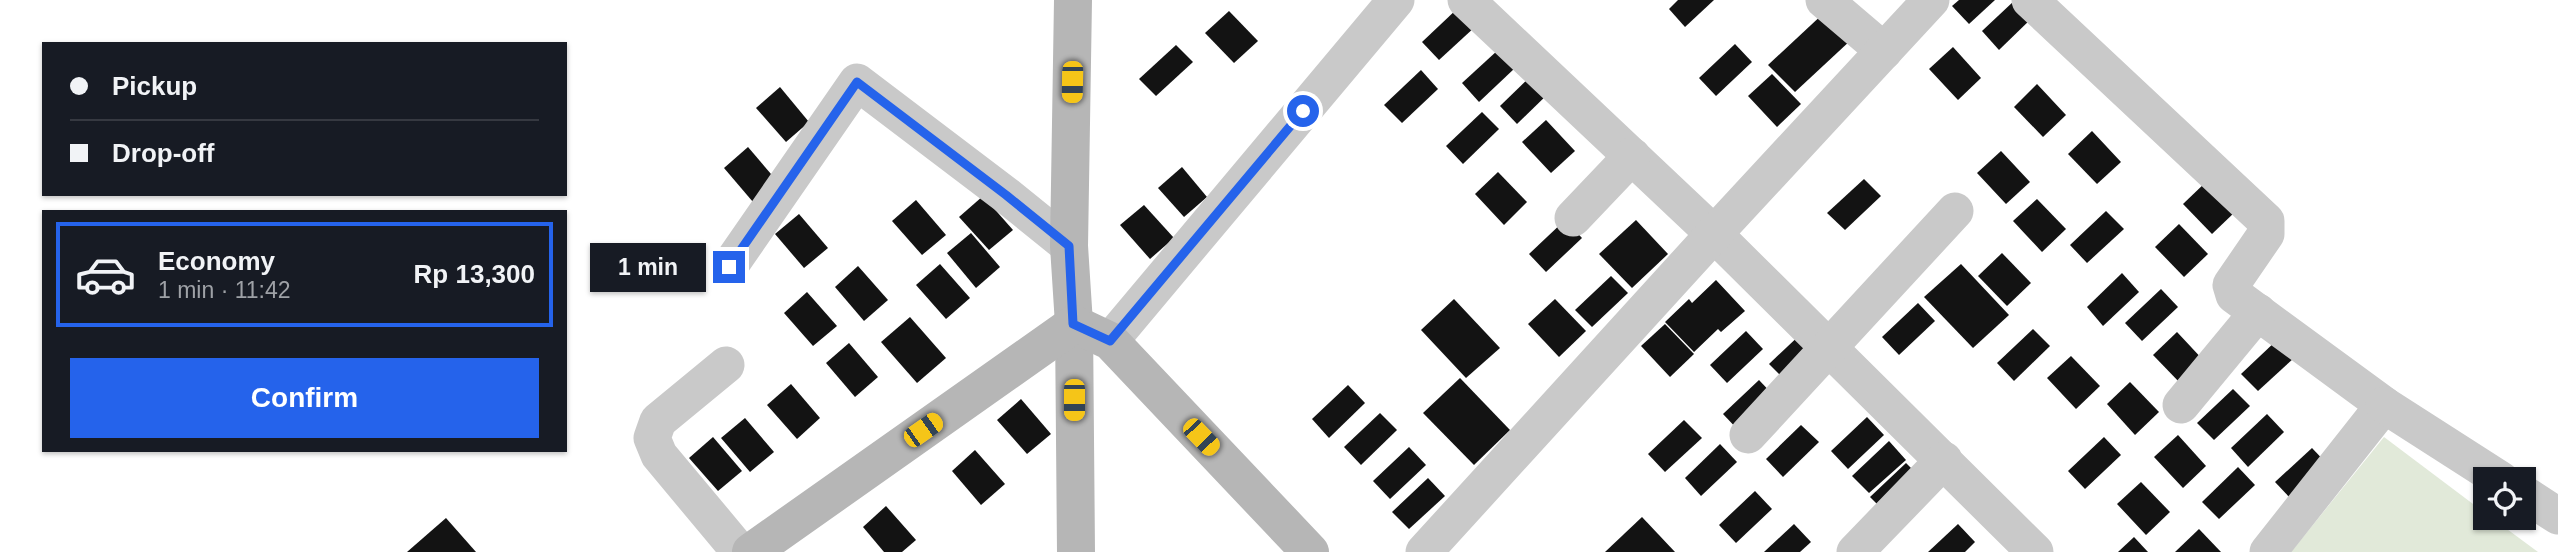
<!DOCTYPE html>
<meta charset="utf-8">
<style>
:root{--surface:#171b24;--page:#242831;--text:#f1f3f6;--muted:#9ea1a6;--line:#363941;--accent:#2563eb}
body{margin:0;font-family:Arial,sans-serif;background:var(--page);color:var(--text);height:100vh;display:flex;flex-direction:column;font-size:26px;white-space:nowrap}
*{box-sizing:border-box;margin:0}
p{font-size:23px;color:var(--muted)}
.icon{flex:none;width:38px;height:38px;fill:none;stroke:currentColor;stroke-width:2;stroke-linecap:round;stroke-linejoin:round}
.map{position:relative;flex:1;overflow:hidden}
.drawer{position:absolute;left:42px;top:210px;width:525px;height:242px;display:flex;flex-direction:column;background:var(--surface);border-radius:0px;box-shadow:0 2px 5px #0004}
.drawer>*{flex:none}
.banner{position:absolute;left:42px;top:42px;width:525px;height:154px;border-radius:0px;box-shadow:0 2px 5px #0004;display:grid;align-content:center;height:154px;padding:0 28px;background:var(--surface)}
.tools{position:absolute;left:2473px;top:467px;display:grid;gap:14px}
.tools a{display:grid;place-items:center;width:63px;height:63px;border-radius:0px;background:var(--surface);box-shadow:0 2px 5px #0004;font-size:35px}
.end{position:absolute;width:32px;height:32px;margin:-16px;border:9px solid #2563eb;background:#fff;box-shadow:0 0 0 4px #fff}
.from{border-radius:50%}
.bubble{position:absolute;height:49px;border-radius:0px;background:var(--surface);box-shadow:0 2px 5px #0004;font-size:23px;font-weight:600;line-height:49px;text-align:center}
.car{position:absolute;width:21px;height:42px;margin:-21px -10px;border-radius:9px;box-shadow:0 0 5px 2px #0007;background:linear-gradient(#f5c518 24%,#345 0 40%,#f5c518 0 76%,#345 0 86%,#f5c518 0)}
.banner b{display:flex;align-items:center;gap:24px;height:66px;font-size:26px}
.banner b+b{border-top:2px solid var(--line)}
.banner i{width:18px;height:18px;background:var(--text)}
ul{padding:12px 0 0;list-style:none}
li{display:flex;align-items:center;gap:21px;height:105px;margin:0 14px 10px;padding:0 14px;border:4px solid transparent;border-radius:0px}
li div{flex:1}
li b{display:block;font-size:26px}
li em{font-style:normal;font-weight:600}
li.on{border-color:var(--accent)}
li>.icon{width:63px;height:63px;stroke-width:1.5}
.button{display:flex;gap:14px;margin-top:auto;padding:14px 28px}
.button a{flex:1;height:80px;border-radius:0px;background:var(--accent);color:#fff;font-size:28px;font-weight:600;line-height:80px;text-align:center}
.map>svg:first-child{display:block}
</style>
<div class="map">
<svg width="2558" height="552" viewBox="0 0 2558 552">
<rect width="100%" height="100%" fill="#fff"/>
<polygon fill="#e1e9d9" points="2384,437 2485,513 2485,518 2492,518 2538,552 2291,552"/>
<g fill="#131313">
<polygon points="1678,0 1714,0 1685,27 1669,9"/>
<polygon points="1959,0 1995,0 1969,24 1952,6"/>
<polygon points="2015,0 2035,15 1999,50 1982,31"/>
<polygon points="1458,8 1476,26 1439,60 1422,42"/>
<polygon points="1229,11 1258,41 1234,63 1205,33"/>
<polygon points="1826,11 1852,39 1795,92 1768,65"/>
<polygon points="1735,44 1752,62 1716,96 1699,78"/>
<polygon points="1176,45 1193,62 1156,96 1139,79"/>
<polygon points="1953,47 1981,78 1958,100 1929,69"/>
<polygon points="1498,50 1515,68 1479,102 1462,83"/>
<polygon points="1421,70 1438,89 1402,123 1384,105"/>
<polygon points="1536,71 1553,89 1517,124 1500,106"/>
<polygon points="1772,74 1801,104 1777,127 1748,96"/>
<polygon points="2037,84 2066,115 2043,137 2014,107"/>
<polygon points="780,87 809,122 786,142 756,108"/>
<polygon points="1482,112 1499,129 1463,164 1446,146"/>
<polygon points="1546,120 1575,151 1551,173 1522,142"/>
<polygon points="2092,131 2121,162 2097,184 2068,154"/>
<polygon points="748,147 777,181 753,202 724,168"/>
<polygon points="2001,151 2030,182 2006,204 1977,173"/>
<polygon points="1182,167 1207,197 1184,217 1158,188"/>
<polygon points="1498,172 1527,202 1504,225 1475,194"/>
<polygon points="1864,179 1881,196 1845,230 1827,213"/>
<polygon points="2207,181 2236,211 2212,234 2183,204"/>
<polygon points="983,196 1013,230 989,250 959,217"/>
<polygon points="2037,199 2066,229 2042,252 2013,221"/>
<polygon points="916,200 946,235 922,255 892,221"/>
<polygon points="1144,205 1174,238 1150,259 1120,225"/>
<polygon points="2106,211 2124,229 2087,263 2070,245"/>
<polygon points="799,214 828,248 804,268 775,234"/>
<polygon points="1565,220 1582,238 1546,272 1529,254"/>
<polygon points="1636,220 1668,254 1632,288 1599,254"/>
<polygon points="2179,224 2208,254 2184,277 2155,247"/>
<polygon points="971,233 1000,267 976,288 947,253"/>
<polygon points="2002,253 2031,283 2007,306 1978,276"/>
<polygon points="940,264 970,298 946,319 916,285"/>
<polygon points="1961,264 2009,315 1973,348 1924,297"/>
<polygon points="858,266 888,300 864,321 835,287"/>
<polygon points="2122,273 2139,292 2103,326 2087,307"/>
<polygon points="1611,276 1628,293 1592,327 1575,310"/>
<polygon points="1716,280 1745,311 1721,332 1718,329 1694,352 1665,322 1689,299 1692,303"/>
<polygon points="2161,289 2178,307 2142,341 2125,323"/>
<polygon points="807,292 837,326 813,346 784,313"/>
<polygon points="1454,299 1500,348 1466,378 1421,330"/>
<polygon points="1555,299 1586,331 1559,357 1528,324"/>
<polygon points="1918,303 1935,321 1899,355 1882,337"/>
<polygon points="910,317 946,358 917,383 881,342"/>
<polygon points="1665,324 1694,354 1670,377 1641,346"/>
<polygon points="2033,329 2050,346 2014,381 1997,363"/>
<polygon points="1805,330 1822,347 1786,381 1769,364"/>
<polygon points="1746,331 1763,349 1727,383 1710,365"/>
<polygon points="2177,332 2206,363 2182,385 2153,355"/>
<polygon points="2277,340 2294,358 2258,391 2241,374"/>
<polygon points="849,343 878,377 855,397 826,363"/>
<polygon points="2071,356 2100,386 2076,409 2047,378"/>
<polygon points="1460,378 1510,430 1474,465 1423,413"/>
<polygon points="1759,380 1776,398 1740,432 1723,414"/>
<polygon points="2130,382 2159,412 2135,435 2107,404"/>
<polygon points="791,384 820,418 797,439 767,405"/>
<polygon points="1348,385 1365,403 1329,438 1312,419"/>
<polygon points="2233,389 2250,406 2214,440 2197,423"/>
<polygon points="1021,399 1051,434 1027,454 997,420"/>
<polygon points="1380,413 1397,430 1361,465 1344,447"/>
<polygon points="2267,414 2284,432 2248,467 2231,448"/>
<polygon points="1867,417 1884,435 1848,469 1831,451"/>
<polygon points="745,418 774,452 750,472 721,438"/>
<polygon points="1684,420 1702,438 1665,472 1648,454"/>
<polygon points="1801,425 1819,442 1783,477 1766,459"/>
<polygon points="2178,435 2206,466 2183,488 2154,457"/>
<polygon points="713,437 742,471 718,491 689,458"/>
<polygon points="2104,437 2121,455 2085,489 2068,471"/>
<polygon points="1889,441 1906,460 1869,493 1852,476"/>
<polygon points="1720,444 1737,462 1701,496 1685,478"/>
<polygon points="1409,447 1426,465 1390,499 1373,481"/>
<polygon points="2312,448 2329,466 2292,500 2275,482"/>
<polygon points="975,450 1005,484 981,505 952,471"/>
<polygon points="1906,463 1923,480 1887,514 1870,497"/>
<polygon points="2238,467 2255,485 2219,519 2202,502"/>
<polygon points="1428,478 1445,496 1409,529 1392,512"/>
<polygon points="2141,482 2170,512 2146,535 2117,504"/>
<polygon points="1755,491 1772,509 1736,543 1719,525"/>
<polygon points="886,506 916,540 902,552 884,552 863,527"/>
<polygon points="1642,517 1675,552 1605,552"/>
<polygon points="446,518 476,552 407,552"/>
<polygon points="1794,524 1811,542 1800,552 1764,552"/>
<polygon points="1958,524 1975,542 1965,552 1928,552"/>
<polygon points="2199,529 2221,552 2175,552"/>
<polygon points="2134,537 2148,552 2118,552"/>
</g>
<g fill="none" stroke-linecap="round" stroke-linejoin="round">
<g stroke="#c9c9c9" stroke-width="37">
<polyline points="1466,0 1714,234 2035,552"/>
<polyline points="1824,0 1884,51"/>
<polyline points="2030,0 2266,221 2266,234 2231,285 2234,295 2384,405 2268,552"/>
<polyline points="1573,218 1632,156"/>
<polyline points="729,267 857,82 1006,195 1069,246"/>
<polyline points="1110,341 1396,0"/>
<polyline points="726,365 658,421 652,438 659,455 740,552"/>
<polyline points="2181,405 2258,312"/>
<polyline points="2384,405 2501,480"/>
<polyline points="1748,435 1955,211"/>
<polyline points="2524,494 2558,516"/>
<polyline points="1424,552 1714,234 1931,0"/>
<polyline points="1855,552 1944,460"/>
</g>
<g stroke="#b6b6b6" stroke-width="38">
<polyline points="1073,0 1069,246 1074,324 1076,552"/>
<polyline points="1074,324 1110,341 1310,552"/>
<polyline points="751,552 1074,324"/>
</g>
</g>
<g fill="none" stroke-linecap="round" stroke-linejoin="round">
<polyline stroke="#2563eb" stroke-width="9" points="729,267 857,82 1006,195 1069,246 1073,324 1110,341 1303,111"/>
</g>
</svg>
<div class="tools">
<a><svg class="icon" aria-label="locate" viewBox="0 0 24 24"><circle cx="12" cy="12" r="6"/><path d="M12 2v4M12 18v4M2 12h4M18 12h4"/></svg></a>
</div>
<i class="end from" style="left:1303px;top:111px"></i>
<i class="end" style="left:729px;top:267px"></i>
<div class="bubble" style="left:590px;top:243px;width:116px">1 min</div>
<i class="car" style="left:1072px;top:82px;rotate:181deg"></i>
<i class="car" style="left:1074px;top:400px;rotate:180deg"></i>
<i class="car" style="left:923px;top:430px;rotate:55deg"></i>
<i class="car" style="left:1201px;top:437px;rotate:136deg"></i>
<div class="banner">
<b><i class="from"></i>Pickup</b>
<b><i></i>Drop-off</b>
</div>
<section class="drawer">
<ul>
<li class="on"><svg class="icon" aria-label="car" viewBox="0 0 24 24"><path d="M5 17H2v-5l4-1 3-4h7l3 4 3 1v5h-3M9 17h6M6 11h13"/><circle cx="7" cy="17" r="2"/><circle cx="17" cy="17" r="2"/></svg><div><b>Economy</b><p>1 min · 11:42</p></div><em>Rp 13,300</em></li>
</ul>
<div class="button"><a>Confirm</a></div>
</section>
</div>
